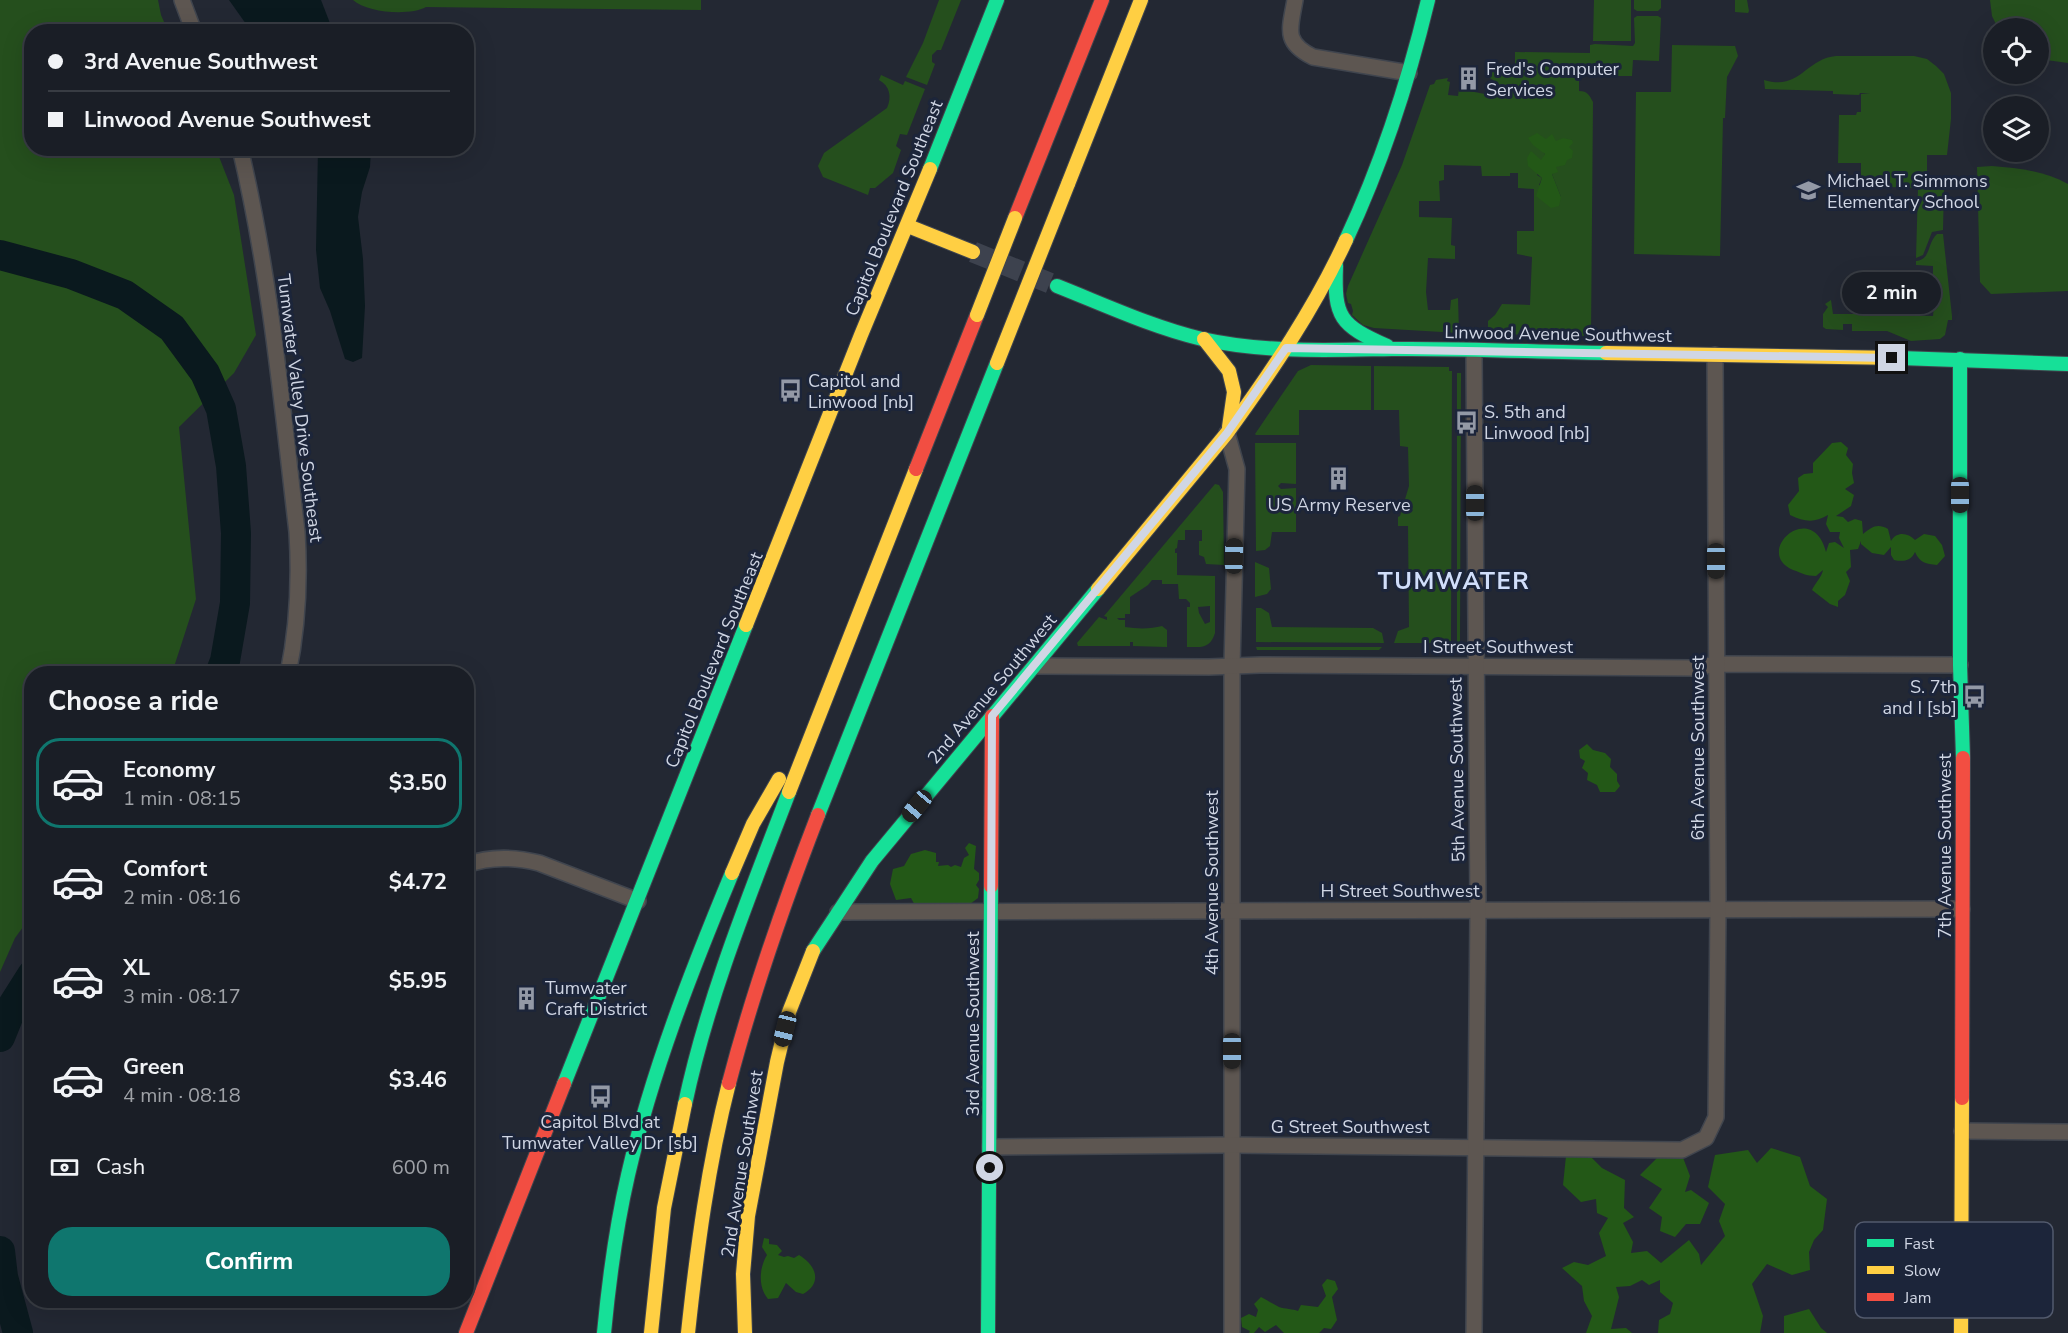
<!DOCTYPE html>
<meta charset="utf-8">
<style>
:root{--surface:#1a1e26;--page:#272b32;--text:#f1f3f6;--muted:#9fa2a7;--line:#383c43;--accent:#0f766e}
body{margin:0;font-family:"Nunito Sans",sans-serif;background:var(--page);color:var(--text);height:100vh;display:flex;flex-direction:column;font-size:22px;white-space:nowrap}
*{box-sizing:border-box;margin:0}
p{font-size:20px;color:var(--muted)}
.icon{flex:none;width:33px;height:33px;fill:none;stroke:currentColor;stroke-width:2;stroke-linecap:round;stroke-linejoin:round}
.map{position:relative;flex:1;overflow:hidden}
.panel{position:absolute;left:24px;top:666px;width:450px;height:642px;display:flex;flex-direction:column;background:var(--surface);border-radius:24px;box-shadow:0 6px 24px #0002,0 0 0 2px var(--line)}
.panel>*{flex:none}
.hud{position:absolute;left:24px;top:24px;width:450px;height:132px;border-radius:24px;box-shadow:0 6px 24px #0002,0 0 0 2px var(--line);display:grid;align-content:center;height:132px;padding:0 24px;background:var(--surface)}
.buttons{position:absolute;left:1983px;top:18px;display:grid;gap:12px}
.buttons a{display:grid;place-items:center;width:66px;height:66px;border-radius:50%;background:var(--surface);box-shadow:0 6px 24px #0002,0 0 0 2px var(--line);font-size:30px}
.end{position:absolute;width:27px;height:27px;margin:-14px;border:8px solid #d0d6e4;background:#111;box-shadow:0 0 0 3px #111}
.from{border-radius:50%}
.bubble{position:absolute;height:42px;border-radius:21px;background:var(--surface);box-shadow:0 6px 24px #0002,0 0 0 2px var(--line);font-size:20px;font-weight:700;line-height:42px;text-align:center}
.car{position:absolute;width:18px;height:36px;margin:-18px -9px;border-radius:8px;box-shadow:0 0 4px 2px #0007;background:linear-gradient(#222 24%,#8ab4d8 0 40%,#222 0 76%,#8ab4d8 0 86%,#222 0)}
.hud b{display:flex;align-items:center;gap:21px;height:57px;font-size:22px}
.hud b+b{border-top:2px solid var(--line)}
.hud i{width:15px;height:15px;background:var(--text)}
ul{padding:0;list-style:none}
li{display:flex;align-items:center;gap:18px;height:90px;margin:0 12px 9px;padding:0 12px;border:3px solid transparent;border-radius:24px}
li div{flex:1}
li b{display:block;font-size:22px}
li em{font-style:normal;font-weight:700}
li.on{border-color:var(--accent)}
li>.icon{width:54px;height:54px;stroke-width:1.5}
h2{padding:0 24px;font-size:27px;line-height:72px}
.pay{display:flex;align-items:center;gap:15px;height:66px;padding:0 24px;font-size:22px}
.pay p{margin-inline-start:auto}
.cta{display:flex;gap:12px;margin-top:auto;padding:12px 24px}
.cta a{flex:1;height:69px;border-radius:24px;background:var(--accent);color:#fff;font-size:24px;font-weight:700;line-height:69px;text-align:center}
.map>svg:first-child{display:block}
</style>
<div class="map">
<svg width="2068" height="1333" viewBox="0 0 2068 1333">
<rect width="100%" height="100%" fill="#232833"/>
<g fill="#254f1d" fill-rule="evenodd">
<polygon points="0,0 158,0 161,15 168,31 32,32 32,148 216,149 234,195 256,335 234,373 179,427 196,599 172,673 32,674 31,916 15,938 0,972"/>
<path d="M353 0H701V10L426 7C410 16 367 13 353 0Z"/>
<polygon points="939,0 961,0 941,50 937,50 932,55 932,62 935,64 927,85 906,77 923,43"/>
<polygon points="1594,0 1631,0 1631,41 1593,41"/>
<polygon points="1634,0 1661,0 1661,8 1658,11 1637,11 1634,9"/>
<polygon points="1735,0 1747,0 1749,11 1748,13 1735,12"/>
<polygon points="1990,0 2068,0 2068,63 2039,59 2038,28 1998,28 1992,16"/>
<path d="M1637 16H1658L1661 18 1659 61 1633 60 1632 76H1579V91C1588 91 1589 95 1593 102L1591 336 1488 334V321L1495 315 1502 304 1530 305 1532 257 1517 254V231H1534V189L1518 188V173H1510V176H1482L1481 166 1444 165V180L1439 181 1440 201H1419V217L1452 218 1451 245 1455 246V259L1428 258 1426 292 1428 310H1450L1451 300 1458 298 1459 333 1374 328 1363 325 1352 315 1353 311 1351 304 1348 303 1346 294 1348 286 1402 165 1430 85 1434 84 1436 80 1448 78 1447 81 1450 82 1448 95 1458 96 1459 89 1490 95 1493 80 1485 75 1494 69H1515V52L1590 53V45L1595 44 1633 46 1635 43 1634 18ZM1556 141 1555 167 1552 174 1561 197 1539 185 1542 178 1537 175 1545 154 1538 147Z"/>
<polygon points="1672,45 1735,46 1738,56 1727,77 1725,118 1723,118 1720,256 1634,254 1636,92 1671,92"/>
<path d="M1836 56H1914L1927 59 1936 66 1944 74 1951 93V119L1947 155H1927V185L1944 186 1943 230 1932 232 1923 255 1916 258 1918 188 1861 186V163H1838L1839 115H1856L1857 112H1861V94L1870 93H1860L1859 95 1833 94V91L1765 89 1764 80C1800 91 1805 59 1836 56Z"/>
<path d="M881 75 903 85 905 81 925 89 907 135 900 134 896 146 901 150 893 173 875 188H870L868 195 823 177 818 166 824 153 887 108C892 97 890 86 879 80Z"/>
<path d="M1992 166C2019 168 2044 171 2068 184V291L1991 294 1980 282 1977 167Z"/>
<path d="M1937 234H1943L1952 316V320H1948L1945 335 1940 339 1911 341 1887 331H1852V324H1843V330L1826 329 1823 327V314L1828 307 1825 304 1831 300 1833 314H1876V302L1880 300 1882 301 1883 315 1933 316 1937 278H1933V266L1916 265V261C1931 260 1927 243 1937 234Z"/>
<polygon points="1311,365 1371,366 1371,410 1299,410 1299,435 1256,435 1255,434 1298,371"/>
<polygon points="1374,366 1449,367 1449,371 1452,371 1451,643 1394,643 1398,631 1409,627 1408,526 1398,526 1398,517 1400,516 1409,486 1408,447 1400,446 1399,410 1374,410"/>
<polygon points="1457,373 1461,373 1460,642 1457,642"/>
<polygon points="1255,443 1296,443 1296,484 1281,483 1278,486 1281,489 1296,488 1296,532 1272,532 1270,546 1265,550 1256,551"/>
<path d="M1215 484 1219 485 1223 492 1224 565 1206 564 1204 557 1199 555V541H1202V530H1185V540H1178L1177 548 1175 549V553H1177V575L1215 576V633C1210 649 1201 647 1187 647V607H1190V603L1186 599H1179L1178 584H1162V580H1152L1148 585 1130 597V614H1125V618H1117L1119 620H1125V627C1138 629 1151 629 1162 626L1167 630V647L1133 646V642H1130V646H1078L1077 643 1099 617 1107 620V617L1104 616ZM1210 606V622L1205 624 1199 613 1198 607Z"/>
<polygon points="1255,562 1269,568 1271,589 1267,594 1255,597"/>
<polygon points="1256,608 1261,608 1269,613 1272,627 1373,628 1382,633 1384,643 1256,642"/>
<polygon points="1256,647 1382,647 1379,650 1257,650"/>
</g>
<g fill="#235817">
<polygon points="1537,133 1546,139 1552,134 1556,141 1563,138 1572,140 1573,143 1569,147 1573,151 1572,158 1567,160 1565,165 1556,167 1558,172 1552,174 1561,197 1559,206 1551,208 1536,196 1542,178 1528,166 1527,158 1531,151 1541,160 1545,154 1533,145 1528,138"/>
<path d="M1841 442 1848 448 1846 455 1853 464 1852 473 1854 483 1845 489 1854 495 1851 506 1836 516 1843 517 1848 522 1855 519 1862 521 1863 534C1872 527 1877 523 1888 529L1891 541C1897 531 1908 533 1915 540L1924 534 1935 536 1942 545 1945 556 1937 565C1926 564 1920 563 1915 552 1911 561 1903 562 1894 560L1891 555V547L1884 555 1872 553 1861 544V541L1858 549 1850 550 1851 567 1846 572 1850 581 1845 595 1838 601V607L1830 604 1812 590C1815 583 1822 577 1823 570L1816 576C1806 576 1802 573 1793 570 1752 552 1812 498 1826 552L1829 543 1835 542 1844 548 1839 538 1840 532H1830L1826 524 1828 515C1814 523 1805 522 1790 515L1788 505 1799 491 1798 478 1804 474 1813 473V463L1832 443Z"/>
<polygon points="1587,744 1593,750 1605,753 1611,759 1610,767 1617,774 1617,781 1620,786 1615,792 1600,792 1597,785 1587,780 1588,773 1582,768 1585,761 1580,758 1579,750"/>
<polygon points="969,843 976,846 974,869 979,873 979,880 976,885 979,889 978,898 970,904 969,910 955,920 940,920 931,909 917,909 911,898 896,900 890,884 893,869 904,866 911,854 925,850 936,853 936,862 939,862 938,866 948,865 951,867 955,865 961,867 964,858 969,855 965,848"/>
<polygon points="1771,1148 1800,1157 1810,1186 1827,1199 1823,1230 1814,1240 1809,1252 1810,1270 1792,1275 1767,1264 1752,1284 1763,1316 1760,1333 1658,1333 1659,1320 1670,1314 1673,1303 1660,1292 1660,1280 1649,1285 1642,1280 1630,1286 1616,1287 1619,1297 1611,1329 1626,1328 1632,1333 1586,1333 1592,1316 1584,1301 1582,1286 1562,1268 1574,1262 1588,1265 1606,1256 1599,1233 1608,1218 1597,1213 1596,1199 1581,1202 1563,1185 1566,1156 1589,1155 1602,1168 1625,1180 1624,1208 1634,1217 1623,1223 1633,1242 1631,1253 1647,1251 1661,1263 1689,1240 1699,1254 1701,1265 1725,1236 1719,1221 1725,1204 1708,1187 1715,1155 1748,1150 1757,1163"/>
<polygon points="1682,1155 1690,1176 1685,1192 1691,1190 1709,1203 1700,1224 1686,1224 1675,1237 1660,1231 1662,1217 1649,1208 1662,1189 1640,1175 1659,1156"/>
<path d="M764 1238 769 1239V1244L777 1245 782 1251 778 1255 784 1257 788 1256 794 1258 799 1255C816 1265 823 1283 803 1294L796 1292 786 1283 778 1298 768 1299C758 1287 759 1268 767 1255L762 1247Z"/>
<path d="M1327 1279 1335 1281 1338 1289 1332 1297 1337 1320 1331 1329 1324 1328 1319 1333H1284L1276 1325 1265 1332 1259 1327 1254 1333H1249L1250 1331 1242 1327 1241 1318 1249 1314 1256 1317 1258 1310 1254 1304 1261 1297C1267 1300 1273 1304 1279 1307 1285 1309 1293 1309 1298 1311L1301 1305 1318 1307 1326 1296 1322 1285Z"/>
<polygon points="1809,1309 1821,1328 1827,1333 1784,1333 1784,1316"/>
</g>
<g fill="#0a191e">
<polygon points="229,0 321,0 333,31 251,31"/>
<polygon points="318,149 371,149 370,167 362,192 358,217 363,259 365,306 362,358 353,362 345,359 330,311 320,288 316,250"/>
</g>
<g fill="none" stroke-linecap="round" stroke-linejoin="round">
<g stroke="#0a191e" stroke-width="30">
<polyline points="0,255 71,274 125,295 172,328 205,373 221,409 231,466 236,533 235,603 225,661 220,674"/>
<polyline points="0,1037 13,1005 32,975"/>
<polyline points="0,1251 3,1277 18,1333"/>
</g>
<polyline stroke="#3d424e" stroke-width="21" stroke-dasharray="21 10" stroke-linecap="butt" points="973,252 1057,286"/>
<defs>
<g id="street">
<polyline points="182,0 194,32"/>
<path d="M1295 0C1290 29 1283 42 1313 57L1409 73"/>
<path d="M240 148C270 274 282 404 297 532 300 581 298 626 288 674"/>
<polyline points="1227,433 1237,469 1232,666 1232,1333"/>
<polyline points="1035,666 1209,667 1260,665 1695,668 1717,664 1960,665"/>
<path d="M466 865C490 856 515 857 539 863L638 901"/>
<polyline points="838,912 1962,909"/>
<polyline points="1962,1131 2068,1132"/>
<polyline points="990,1147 1231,1145 1682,1150 1706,1138 1716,1117 1718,910 1715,355"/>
<polyline points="1474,1333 1478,911 1474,351"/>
</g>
<g id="fast">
<polyline points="930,169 997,0"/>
<path d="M1346 240C1382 163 1408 83 1428 0"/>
<path d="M1336 266C1334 318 1340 325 1387 346"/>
<path d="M1057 286C1105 305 1152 327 1202 339 1265 353 1329 350 1392 349 1464 348 1535 352 1606 353"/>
<polyline points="1900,358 2068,364"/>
<polyline points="1960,359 1960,665 1963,758"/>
<polyline points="818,815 997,363"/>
<polyline points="813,951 872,861 1098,589"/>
<polyline points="564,1084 746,625"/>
<path d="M685 1104C708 996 750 894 789 792"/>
<path d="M604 1333C609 1280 616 1227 628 1175 652 1071 691 972 732 873"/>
<polyline points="988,1333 991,886"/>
</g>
<g id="slow">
<polyline points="1068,184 1141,0"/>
<polyline points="908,226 973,252"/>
<polyline points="1204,339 1229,371 1234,392 1229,427"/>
<polyline points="1606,353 1900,358"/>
<path d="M1098 589 1227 433C1272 371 1314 309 1346 240"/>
<polyline points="746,625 861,335 930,169"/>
<polyline points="789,792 916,469"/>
<polyline points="732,873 753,824 779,779"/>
<polyline points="651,1333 664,1208 685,1104"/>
<path d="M688 1333C697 1249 708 1165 729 1083"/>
<polyline points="745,1333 743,1274 748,1216 777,1062 789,1012 813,951"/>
<polyline points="1961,1333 1962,1098"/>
</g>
<g id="jam">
<polyline points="1015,218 1102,0"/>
<polyline points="916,469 977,315"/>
<polyline points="991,886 992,716"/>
<path d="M729 1083C753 991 784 903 818 815"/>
<polyline points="1962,1098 1963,758"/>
<polyline points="466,1333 564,1084"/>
</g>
</defs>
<use href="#street" stroke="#40454e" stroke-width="18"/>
<use href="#fast" stroke="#40454e" stroke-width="16"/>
<use href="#slow" stroke="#40454e" stroke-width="16"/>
<use href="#jam" stroke="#40454e" stroke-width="16"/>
<use href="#street" stroke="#5d5651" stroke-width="15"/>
<use href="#fast" stroke="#16e098" stroke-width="14"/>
<use href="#slow" stroke="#ffcf43" stroke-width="14"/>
<use href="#jam" stroke="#f24e42" stroke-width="14"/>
<defs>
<g id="slow-bridge">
<polyline points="977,315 1015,218"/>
<polyline points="997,363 1068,184"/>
</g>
</defs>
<use href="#slow-bridge" stroke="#40454e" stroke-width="16" stroke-linecap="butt"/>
<use href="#slow-bridge" stroke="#ffcf43" stroke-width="14"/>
</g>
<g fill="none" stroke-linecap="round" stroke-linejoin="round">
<polyline stroke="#d0d6e4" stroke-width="8" points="990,1168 992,716 1227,433 1286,348 1892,358"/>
</g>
<defs>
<symbol id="building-bare" viewBox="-9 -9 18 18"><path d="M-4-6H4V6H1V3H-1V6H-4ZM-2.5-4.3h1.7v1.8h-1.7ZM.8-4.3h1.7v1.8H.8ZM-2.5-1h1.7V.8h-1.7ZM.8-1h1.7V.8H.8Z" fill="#9399a6" stroke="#1c253a" stroke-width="2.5" paint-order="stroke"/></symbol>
<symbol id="school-bare" viewBox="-9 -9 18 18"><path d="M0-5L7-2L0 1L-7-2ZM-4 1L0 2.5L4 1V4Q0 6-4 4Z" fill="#9399a6" stroke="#1c253a" stroke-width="2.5" paint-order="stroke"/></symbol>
<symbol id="bus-bare" viewBox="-9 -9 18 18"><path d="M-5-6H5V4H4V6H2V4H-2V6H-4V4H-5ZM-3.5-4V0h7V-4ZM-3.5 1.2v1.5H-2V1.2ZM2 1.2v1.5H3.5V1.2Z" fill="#9399a6" stroke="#1c253a" stroke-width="2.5" paint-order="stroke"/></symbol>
</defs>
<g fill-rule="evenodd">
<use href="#building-bare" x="1452" y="62" width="33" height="33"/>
<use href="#school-bare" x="1792" y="174" width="33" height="33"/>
<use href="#bus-bare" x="774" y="374" width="33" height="33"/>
<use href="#bus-bare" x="1450" y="406" width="33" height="33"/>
<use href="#building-bare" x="1322" y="462" width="33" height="33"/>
<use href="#bus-bare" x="1958" y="680" width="33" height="33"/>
<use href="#building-bare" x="510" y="982" width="33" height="33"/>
<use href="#bus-bare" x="584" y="1080" width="33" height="33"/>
</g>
<g text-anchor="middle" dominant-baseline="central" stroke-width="6" stroke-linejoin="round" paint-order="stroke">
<g font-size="18" fill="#d0d6e4" stroke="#1c253a" text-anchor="start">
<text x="1486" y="69">Fred's Computer<tspan x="1486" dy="21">Services</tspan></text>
<text x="1827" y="181">Michael T. Simmons<tspan x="1827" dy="21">Elementary School</tspan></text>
<text x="808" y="381">Capitol and<tspan x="808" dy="21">Linwood [nb]</tspan></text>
<text x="1484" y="412">S. 5th and<tspan x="1484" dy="21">Linwood [nb]</tspan></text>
<text x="1339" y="505" text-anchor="middle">US Army Reserve</text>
<text x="1957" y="687" text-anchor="end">S. 7th<tspan x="1957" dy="21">and I [sb]</tspan></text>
<text x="545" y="988">Tumwater<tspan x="545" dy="21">Craft District</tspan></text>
<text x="600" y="1122" text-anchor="middle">Capitol Blvd at<tspan x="600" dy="21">Tumwater Valley Dr [sb]</tspan></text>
</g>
<g font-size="18" fill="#d0d6e4" stroke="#1c253a">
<text transform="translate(894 208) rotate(-68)">Capitol Boulevard Southeast</text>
<text transform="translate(1558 334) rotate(1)">Linwood Avenue Southwest</text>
<text transform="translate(300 408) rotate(83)">Tumwater Valley Drive Southeast</text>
<text x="1498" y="647">I Street Southwest</text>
<text transform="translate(714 660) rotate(-68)">Capitol Boulevard Southeast</text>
<text transform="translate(992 689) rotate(-50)">2nd Avenue Southwest</text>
<text transform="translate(1698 748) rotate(-90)">6th Avenue Southwest</text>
<text transform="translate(1457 770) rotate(-91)">5th Avenue Southwest</text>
<text transform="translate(1945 846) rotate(-90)">7th Avenue Southwest</text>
<text transform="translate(1212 883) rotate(-90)">4th Avenue Southwest</text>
<text x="1400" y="891">H Street Southwest</text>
<text transform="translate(973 1024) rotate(-90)">3rd Avenue Southwest</text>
<text x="1350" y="1127">G Street Southwest</text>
<text transform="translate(742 1164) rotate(-81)">2nd Avenue Southwest</text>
</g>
<g font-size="24" font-weight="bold" letter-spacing="1.5" fill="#d1defa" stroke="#1c253a">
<text x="1454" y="581">TUMWATER</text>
</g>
</g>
<rect x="1855" y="1222" width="198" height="96" rx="9" fill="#1c253a" stroke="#525a6d" stroke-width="1.5"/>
<rect x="1867" y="1239" width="27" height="8" fill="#16e098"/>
<rect x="1867" y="1266" width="27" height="8" fill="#ffcf43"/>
<rect x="1867" y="1293" width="27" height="8" fill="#f24e42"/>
<g font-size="16" fill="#d0d6e4">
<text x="1904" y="1249">Fast</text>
<text x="1904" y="1276">Slow</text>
<text x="1904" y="1303">Jam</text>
</g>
</svg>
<div class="buttons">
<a><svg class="icon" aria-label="locate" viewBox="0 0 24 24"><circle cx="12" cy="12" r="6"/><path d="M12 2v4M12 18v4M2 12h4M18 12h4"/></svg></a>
<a><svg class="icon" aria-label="layers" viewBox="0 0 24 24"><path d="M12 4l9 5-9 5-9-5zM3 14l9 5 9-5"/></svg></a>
</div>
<i class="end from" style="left:990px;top:1168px"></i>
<i class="end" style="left:1892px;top:358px"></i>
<div class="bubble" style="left:1842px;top:272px;width:99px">2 min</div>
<i class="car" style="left:1960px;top:495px;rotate:180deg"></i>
<i class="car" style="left:1475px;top:503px;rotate:0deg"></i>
<i class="car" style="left:1234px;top:556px;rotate:1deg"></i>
<i class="car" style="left:1716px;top:561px;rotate:180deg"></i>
<i class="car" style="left:917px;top:806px;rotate:220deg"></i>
<i class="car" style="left:785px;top:1029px;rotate:194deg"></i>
<i class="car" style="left:1232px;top:1051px;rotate:180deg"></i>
<div class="hud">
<b><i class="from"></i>3rd Avenue Southwest</b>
<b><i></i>Linwood Avenue Southwest</b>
</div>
<section class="panel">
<h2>Choose a ride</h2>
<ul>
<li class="on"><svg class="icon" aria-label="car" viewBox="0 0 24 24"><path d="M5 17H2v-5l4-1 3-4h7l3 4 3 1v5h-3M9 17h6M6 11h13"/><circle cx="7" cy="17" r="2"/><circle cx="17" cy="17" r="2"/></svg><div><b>Economy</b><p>1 min · 08:15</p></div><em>$3.50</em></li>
<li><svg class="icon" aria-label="car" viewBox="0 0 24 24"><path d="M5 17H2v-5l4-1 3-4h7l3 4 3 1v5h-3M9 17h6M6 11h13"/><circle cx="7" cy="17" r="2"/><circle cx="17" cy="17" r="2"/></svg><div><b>Comfort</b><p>2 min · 08:16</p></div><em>$4.72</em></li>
<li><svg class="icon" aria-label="car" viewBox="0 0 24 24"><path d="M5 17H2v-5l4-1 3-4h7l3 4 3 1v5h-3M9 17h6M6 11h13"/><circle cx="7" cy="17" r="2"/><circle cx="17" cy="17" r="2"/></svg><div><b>XL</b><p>3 min · 08:17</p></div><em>$5.95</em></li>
<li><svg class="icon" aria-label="car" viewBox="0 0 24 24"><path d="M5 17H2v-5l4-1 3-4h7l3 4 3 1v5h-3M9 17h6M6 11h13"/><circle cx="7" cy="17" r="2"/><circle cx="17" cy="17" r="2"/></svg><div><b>Green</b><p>4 min · 08:18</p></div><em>$3.46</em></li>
</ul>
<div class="pay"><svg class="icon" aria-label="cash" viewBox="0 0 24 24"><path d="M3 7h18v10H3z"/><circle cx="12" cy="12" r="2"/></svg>Cash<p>600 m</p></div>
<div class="cta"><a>Confirm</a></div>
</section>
</div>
